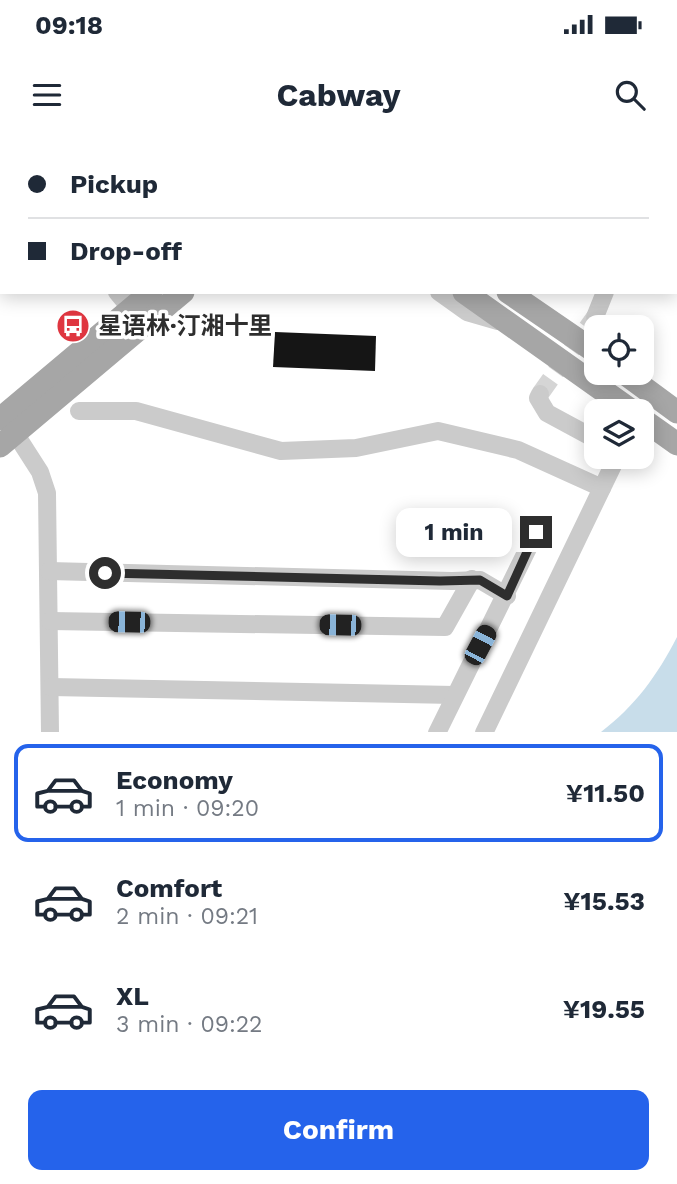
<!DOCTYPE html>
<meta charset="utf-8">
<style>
:root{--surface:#fff;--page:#f2f2f3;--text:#1f2937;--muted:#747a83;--line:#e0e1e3;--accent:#2563eb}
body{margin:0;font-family:"Work Sans","Noto Sans SC",sans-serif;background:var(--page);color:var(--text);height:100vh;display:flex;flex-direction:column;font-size:26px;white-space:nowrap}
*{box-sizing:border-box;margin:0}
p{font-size:23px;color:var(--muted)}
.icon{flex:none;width:38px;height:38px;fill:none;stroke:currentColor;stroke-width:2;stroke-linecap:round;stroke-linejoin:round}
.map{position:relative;height:592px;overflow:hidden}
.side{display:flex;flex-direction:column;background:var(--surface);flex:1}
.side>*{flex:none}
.hud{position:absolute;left:0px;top:0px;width:677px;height:154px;box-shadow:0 4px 18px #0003;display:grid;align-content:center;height:154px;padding:0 28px;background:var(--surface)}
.fabs{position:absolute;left:584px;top:175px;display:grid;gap:14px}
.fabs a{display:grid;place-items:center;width:70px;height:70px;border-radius:14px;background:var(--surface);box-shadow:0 4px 18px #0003;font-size:35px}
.end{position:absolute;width:32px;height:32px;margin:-16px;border:9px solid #2e2e2e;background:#fff;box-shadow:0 0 0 4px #fff}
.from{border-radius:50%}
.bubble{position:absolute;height:49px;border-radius:14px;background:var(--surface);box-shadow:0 4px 18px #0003;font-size:23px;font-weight:700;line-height:49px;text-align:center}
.car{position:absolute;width:21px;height:42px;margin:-21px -10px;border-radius:9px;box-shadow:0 0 5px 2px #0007;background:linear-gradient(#222 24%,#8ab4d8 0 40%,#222 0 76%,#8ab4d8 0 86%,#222 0)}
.hud b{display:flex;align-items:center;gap:24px;height:66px;font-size:26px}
.hud b+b{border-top:2px solid var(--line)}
.hud i{width:18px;height:18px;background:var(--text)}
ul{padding:12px 0 0;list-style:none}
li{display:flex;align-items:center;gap:21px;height:98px;margin:0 14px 10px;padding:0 14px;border:4px solid transparent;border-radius:14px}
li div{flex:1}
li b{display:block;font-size:26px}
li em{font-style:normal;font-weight:700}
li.current{border-color:var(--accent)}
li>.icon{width:63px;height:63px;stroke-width:1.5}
.cta{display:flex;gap:14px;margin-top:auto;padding:14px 28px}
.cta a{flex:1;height:80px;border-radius:14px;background:var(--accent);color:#fff;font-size:28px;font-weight:700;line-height:80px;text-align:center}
.status{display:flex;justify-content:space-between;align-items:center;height:49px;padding:0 35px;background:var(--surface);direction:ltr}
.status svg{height:19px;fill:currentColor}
header{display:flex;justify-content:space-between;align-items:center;height:91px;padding:0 28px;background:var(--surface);font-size:32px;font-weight:700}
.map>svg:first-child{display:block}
</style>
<div class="status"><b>09:18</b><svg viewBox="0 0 49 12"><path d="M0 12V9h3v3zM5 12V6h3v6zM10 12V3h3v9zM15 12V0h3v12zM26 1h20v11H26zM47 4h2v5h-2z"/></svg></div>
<header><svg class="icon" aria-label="menu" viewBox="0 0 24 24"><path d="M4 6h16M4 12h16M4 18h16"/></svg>Cabway<svg class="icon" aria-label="search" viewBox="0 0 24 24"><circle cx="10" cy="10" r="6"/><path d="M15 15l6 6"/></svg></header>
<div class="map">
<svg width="677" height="593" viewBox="0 0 677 593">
<rect width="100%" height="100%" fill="#fff"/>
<path fill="#c8ddea" d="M677 497V592H601C635 566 657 536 677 497Z"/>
<polygon fill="#151515" points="275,192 376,196 375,231 273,227"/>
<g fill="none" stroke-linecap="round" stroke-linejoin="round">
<polyline stroke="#d5d5d5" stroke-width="18" stroke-dasharray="18 9" stroke-linecap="butt" points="540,254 595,177"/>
<polyline stroke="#cbcbcb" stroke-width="2.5" stroke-dasharray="3.5 3.5" stroke-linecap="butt" points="675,2 676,0"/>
<g stroke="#cbcbcb" stroke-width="18">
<polyline points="273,0 275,2"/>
<polyline points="287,0 289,2"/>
<polyline points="152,2 153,0"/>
<polyline points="0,46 2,47"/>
<polyline points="117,152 131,169"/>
<polyline points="439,152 467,172 498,181"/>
<polyline points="595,177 605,152"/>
<polyline points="540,254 538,258 547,273 597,300"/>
<polyline points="79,271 136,271 281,311 356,308 438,291 518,310 602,348"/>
<polyline points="15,293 40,332 47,353 50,593"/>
<polyline points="49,431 452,441 480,440 507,456"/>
<polyline points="50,481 445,487 472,439"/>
<polyline points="51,547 454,555"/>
<polyline points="437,593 536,392"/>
<polyline points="484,593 615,321 612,317"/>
</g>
<g stroke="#a6a6a6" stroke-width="23">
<polyline points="314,2 315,0"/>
<polyline points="346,2 348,0"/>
<polyline points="464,152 632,271"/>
<polyline points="508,152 597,213"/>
<polyline points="624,233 677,272"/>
<polyline points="0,279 151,152"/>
<polyline points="642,279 677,304"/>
<polyline points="0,306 183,152"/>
</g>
</g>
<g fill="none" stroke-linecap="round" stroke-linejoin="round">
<polyline stroke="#2e2e2e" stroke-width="9" points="105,433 440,441 480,440 507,456 536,392"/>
</g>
<defs>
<symbol id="bus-disc" viewBox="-11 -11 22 22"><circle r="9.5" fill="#df3640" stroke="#fff"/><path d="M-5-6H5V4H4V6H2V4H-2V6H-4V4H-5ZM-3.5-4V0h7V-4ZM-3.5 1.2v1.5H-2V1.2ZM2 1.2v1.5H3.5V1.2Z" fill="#fff"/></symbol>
</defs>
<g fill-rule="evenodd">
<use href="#bus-disc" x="54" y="167" width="38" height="38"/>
</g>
<g text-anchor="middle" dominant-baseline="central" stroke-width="7" stroke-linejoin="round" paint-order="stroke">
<g font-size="24" font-weight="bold" fill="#2e2e2e" stroke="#fff" text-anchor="start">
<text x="98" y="186">星语林·汀湘十里</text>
</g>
</g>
</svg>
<div class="fabs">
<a><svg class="icon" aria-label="locate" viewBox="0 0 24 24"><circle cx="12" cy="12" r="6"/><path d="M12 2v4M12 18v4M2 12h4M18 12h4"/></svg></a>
<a><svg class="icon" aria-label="layers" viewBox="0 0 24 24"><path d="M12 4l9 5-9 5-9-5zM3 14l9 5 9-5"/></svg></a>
</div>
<i class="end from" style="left:105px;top:433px"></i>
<i class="end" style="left:536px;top:392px"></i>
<div class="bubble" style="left:396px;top:368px;width:116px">1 min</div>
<i class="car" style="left:129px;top:482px;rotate:271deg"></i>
<i class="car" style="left:340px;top:485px;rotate:271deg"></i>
<i class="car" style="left:480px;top:505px;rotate:28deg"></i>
<div class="hud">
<b><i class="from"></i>Pickup</b>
<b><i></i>Drop-off</b>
</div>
</div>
<section class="side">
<ul>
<li class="current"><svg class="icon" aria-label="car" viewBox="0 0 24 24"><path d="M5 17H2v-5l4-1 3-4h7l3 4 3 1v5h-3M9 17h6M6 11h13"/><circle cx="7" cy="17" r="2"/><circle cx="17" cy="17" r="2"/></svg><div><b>Economy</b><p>1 min · 09:20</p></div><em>¥11.50</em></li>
<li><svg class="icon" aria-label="car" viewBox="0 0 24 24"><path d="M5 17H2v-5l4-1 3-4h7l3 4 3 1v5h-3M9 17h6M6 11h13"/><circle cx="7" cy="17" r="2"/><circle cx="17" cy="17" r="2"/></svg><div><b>Comfort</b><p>2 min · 09:21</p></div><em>¥15.53</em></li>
<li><svg class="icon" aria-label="car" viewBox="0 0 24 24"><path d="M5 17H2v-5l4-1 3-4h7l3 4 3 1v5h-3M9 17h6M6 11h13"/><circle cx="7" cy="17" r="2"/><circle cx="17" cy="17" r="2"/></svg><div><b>XL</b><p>3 min · 09:22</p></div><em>¥19.55</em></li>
</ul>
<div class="cta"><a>Confirm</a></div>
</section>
